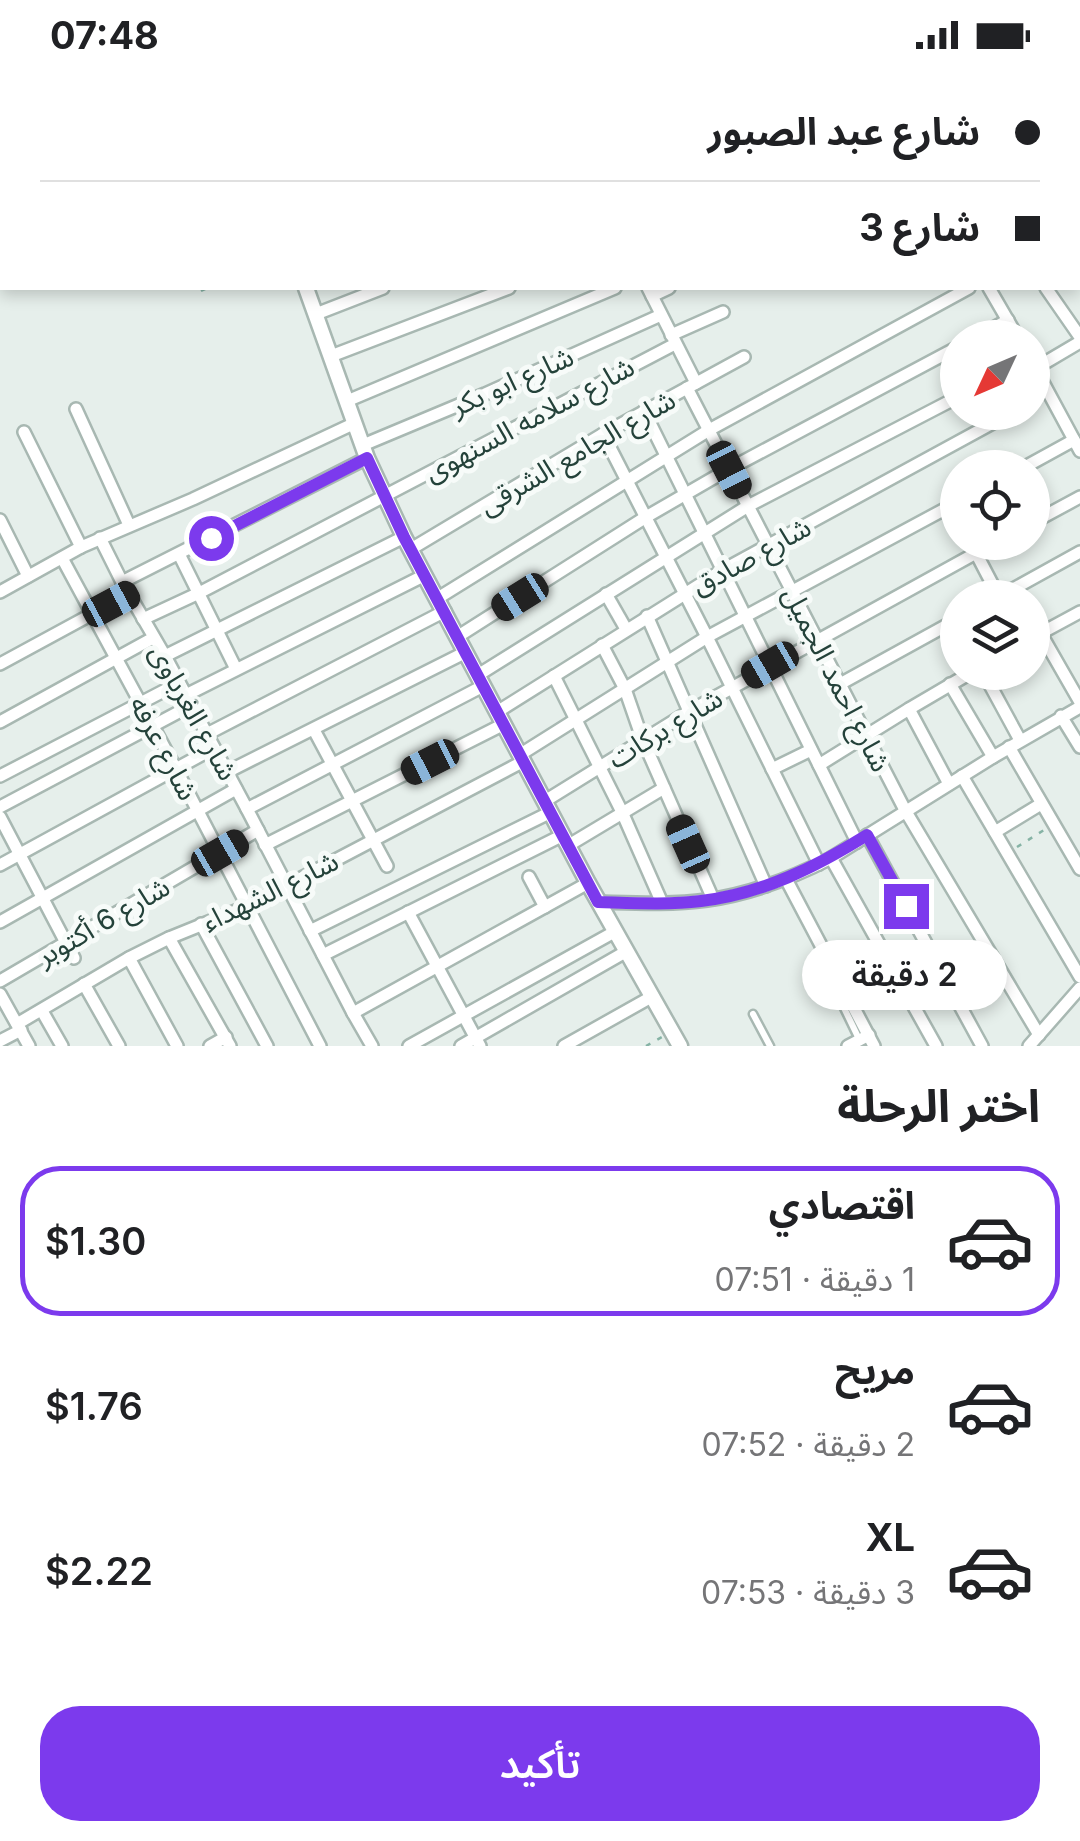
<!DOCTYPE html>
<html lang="ar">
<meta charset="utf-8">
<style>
:root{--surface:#fff;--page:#f2f2f2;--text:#202124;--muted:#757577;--line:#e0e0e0;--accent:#7c3aed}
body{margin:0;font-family:Inter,"Noto Sans Arabic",sans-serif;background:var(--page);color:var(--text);direction:rtl;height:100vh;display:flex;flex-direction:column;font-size:38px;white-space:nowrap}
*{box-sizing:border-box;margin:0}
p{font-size:32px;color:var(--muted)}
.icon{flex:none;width:55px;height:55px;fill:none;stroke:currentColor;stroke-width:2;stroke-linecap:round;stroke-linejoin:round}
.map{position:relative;height:976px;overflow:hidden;direction:ltr}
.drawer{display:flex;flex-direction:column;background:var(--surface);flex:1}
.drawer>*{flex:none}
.hud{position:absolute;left:0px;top:0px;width:1080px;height:220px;box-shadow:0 5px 15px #0003;direction:rtl;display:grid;align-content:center;height:220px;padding:0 40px;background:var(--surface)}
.needle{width:65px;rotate:226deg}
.fabs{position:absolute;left:940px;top:250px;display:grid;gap:20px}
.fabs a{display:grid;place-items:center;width:110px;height:110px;border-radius:50%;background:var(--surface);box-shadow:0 5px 15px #0003;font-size:50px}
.end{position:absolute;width:45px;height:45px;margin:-22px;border:12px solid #7c3aed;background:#fff;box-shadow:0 0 0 5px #fff}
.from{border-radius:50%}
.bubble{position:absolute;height:70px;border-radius:35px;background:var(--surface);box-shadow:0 5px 15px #0003;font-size:32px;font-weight:600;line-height:70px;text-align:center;direction:rtl}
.car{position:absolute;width:30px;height:60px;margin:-30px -15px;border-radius:12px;box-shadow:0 0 8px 2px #0007;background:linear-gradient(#222 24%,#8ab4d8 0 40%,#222 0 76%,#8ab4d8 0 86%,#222 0)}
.hud b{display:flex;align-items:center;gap:35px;height:95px;font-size:38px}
.hud b+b{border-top:2px solid var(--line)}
.hud i{width:25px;height:25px;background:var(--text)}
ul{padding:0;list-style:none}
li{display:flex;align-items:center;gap:30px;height:150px;margin:0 20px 15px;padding:0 20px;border:5px solid transparent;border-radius:40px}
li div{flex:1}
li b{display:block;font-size:38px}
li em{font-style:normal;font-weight:600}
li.active{border-color:var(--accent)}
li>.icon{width:90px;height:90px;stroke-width:1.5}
h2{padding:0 40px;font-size:45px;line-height:120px}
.primary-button{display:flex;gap:20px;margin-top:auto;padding:20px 40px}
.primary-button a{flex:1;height:115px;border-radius:40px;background:var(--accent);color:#fff;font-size:40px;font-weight:600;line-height:115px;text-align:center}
.status{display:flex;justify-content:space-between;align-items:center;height:70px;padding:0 50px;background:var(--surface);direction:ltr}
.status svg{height:28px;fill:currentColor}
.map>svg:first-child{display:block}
</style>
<div class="status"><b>07:48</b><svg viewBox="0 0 49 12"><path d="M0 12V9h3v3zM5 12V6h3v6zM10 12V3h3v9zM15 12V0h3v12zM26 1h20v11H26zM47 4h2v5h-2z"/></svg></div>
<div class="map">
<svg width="1080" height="976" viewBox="0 0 1080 976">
<rect width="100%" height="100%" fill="#e6efeb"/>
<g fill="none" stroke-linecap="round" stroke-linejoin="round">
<defs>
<g id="service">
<polyline points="830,909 859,969"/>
<polyline points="753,944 770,976"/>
</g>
<g id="minor">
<polyline points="108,0 111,2"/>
<polyline points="340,0 341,2"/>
<polyline points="388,0 389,2"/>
<polyline points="434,0 436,2"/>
<polyline points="486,0 487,2"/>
<polyline points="546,2 553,0"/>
<polyline points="1078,8 1080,12"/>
<polyline points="1078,153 1080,152"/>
<polyline points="1078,186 1080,190"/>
<polyline points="648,218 696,313"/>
<polyline points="989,218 1018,268"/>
<polyline points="1046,218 1080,267"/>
<polyline points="652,226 669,218"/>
<polyline points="316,244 383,218"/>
<polyline points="671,265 723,242"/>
<polyline points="975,268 1008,250"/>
<polyline points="331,286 509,218"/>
<polyline points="1032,292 1080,381"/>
<polyline points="1036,298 1080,272"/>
<polyline points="687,318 905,740 1039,965"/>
<polyline points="347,331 615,218"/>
<polyline points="76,339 129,455"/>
<polyline points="644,341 857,772"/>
<polyline points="24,362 81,477"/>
<polyline points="603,364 707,567 819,794"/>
<polyline points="363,375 485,324 661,245"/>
<polyline points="1023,398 1074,370"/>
<polyline points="0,450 28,506"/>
<polyline points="1032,453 1080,427"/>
<polyline points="100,468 122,512 165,586 247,739 353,943 372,976"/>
<polyline points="411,479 603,364 744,287"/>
<polyline points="976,483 999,527"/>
<polyline points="179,484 236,599"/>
<polyline points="62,488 176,699 320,976"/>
<polyline points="122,512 367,388"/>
<polyline points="0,522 81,477 193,429 355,353"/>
<polyline points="606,524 626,559"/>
<polyline points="438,528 709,360 969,218"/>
<polyline points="997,528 1080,482"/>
<polyline points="647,546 766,816"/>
<polyline points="143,549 199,523 675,274"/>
<polyline points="1041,564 1080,632"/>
<polyline points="457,567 646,447 729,399 958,277"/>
<polyline points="1032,568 1080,542"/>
<polyline points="602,575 625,619 642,668 713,829"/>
<polyline points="165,586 404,467"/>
<polyline points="0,594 129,524"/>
<polyline points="983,602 1020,670"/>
<polyline points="478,605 748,436 958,327"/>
<polyline points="554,606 622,742 662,833"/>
<polyline points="840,614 958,549"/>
<polyline points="950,614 993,687"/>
<polyline points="186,625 425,505"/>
<polyline points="909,639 949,714"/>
<polyline points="497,642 723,500 1013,342"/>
<polyline points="1061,646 1080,677"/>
<polyline points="0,652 153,568"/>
<polyline points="314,660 387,796"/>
<polyline points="207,664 445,541"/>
<polyline points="1009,677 1080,799"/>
<polyline points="521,684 707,567 958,432"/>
<polyline points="819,695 909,639 972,602"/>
<polyline points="772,699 811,680"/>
<polyline points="227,702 466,582"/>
<polyline points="0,706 179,613"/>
<polyline points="962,706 1080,907"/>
<polyline points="545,731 690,641 996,472"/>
<polyline points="0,737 192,635"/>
<polyline points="247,739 483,616"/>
<polyline points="0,747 74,888"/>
<polyline points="995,762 1041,734"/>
<polyline points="867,765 982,976"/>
<polyline points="265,775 504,654"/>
<polyline points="569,775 664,718"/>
<polyline points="831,788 936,976"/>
<polyline points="0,795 214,678"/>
<polyline points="529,807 545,837"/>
<polyline points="786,809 874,976"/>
<path d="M598 832C635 833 671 835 707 830 751 824 792 808 831 788L993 687 1080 637"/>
<polyline points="408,842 480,976"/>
<polyline points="0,852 236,719"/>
<polyline points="201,854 267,976"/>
<polyline points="310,861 551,742"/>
<polyline points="169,868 230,976"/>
<polyline points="323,885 563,765"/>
<polyline points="129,888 177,976"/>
<polyline points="0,911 258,760"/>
<polyline points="84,914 119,976"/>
<polyline points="0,924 29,976"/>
<polyline points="42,941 62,976"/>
<polyline points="353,943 588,813"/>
<polyline points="17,954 129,888 169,868 248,836 524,691"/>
<polyline points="0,971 21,960"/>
<polyline points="210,976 226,967"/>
<polyline points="409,976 616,861"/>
<polyline points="461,976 627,881"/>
<polyline points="564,976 653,926"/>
<polyline points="848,976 869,965"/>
<polyline points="1029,976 1080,918"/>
</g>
<g id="tertiary">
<polyline points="231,0 231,2"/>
<polyline points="253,0 254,2"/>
<polyline points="306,218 367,388 404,467 588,813 680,976"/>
</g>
</defs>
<use href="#service" stroke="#a8b8b2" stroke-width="11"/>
<use href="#minor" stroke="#a8b8b2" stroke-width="16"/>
<use href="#tertiary" stroke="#a8b8b2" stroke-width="19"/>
<g stroke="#86b3a5" stroke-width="2.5" stroke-dasharray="5 8" stroke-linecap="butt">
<polyline points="201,221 207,218"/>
<polyline points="1017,777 1044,760"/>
<polyline points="646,976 662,967"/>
</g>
<use href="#service" stroke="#fff" stroke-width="6"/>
<use href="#minor" stroke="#fff" stroke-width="11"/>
<use href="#tertiary" stroke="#fff" stroke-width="14"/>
</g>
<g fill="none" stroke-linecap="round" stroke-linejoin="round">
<path stroke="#7c3aed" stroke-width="12" d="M211 468 367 388 404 467 598 832C633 833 667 835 701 831 762 824 816 797 867 765L906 836"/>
</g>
<g text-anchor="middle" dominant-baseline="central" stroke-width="10" stroke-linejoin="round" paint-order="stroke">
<g font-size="28" fill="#24423a" stroke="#f7fbf9">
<text transform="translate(512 311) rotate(-24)">شارع ابو بكر</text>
<text transform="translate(529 349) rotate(-28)">شارع سلامه السنهوى</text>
<text transform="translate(577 382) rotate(-30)">شارع الجامع الشرقى</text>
<text transform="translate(751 486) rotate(-29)">شارع صادق</text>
<text transform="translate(837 609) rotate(63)">شارع احمد الجميل</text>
<text transform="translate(194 642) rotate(61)">شارع الغرباوى</text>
<text transform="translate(665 658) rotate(-31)">شارع بركات</text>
<text transform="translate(164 678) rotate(62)">شارع عرفه</text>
<text transform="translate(270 821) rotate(-26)">شارع الشهداء</text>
<text transform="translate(103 851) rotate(-30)">شارع 6 أكتوبر</text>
</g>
</g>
</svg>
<div class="fabs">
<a><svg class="needle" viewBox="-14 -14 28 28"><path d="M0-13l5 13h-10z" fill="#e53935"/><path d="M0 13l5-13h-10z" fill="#757577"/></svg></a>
<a><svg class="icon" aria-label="locate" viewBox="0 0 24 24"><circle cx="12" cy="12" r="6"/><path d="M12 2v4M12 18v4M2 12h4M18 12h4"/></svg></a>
<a><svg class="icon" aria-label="layers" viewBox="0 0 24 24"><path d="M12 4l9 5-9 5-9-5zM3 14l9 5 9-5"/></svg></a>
</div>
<i class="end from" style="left:211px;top:468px"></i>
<i class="end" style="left:906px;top:836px"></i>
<div class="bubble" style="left:802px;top:870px;width:205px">2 دقيقة</div>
<i class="car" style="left:729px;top:400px;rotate:153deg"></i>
<i class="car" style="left:520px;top:527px;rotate:238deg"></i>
<i class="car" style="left:111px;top:534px;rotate:62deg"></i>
<i class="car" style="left:770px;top:595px;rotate:240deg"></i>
<i class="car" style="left:430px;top:692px;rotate:243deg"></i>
<i class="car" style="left:688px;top:774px;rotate:336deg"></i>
<i class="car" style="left:220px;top:783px;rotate:60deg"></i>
<div class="hud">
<b><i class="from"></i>شارع عبد الصبور</b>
<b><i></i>شارع 3</b>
</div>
</div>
<section class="drawer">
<h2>اختر الرحلة</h2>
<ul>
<li class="active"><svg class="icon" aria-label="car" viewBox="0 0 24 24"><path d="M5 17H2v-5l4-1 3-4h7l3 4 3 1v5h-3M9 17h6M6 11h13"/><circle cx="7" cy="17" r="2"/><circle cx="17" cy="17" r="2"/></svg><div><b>اقتصادي</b><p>1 دقيقة · 07:51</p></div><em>$1.30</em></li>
<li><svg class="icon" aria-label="car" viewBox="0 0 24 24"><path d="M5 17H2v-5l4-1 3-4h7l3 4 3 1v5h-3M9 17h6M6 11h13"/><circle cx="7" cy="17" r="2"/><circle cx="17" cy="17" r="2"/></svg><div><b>مريح</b><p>2 دقيقة · 07:52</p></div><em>$1.76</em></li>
<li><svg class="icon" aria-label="car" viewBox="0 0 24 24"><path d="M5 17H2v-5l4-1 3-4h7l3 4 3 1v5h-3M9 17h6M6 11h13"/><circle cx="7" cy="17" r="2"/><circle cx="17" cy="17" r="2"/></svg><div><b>XL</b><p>3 دقيقة · 07:53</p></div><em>$2.22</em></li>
</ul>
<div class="primary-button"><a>تأكيد</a></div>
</section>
